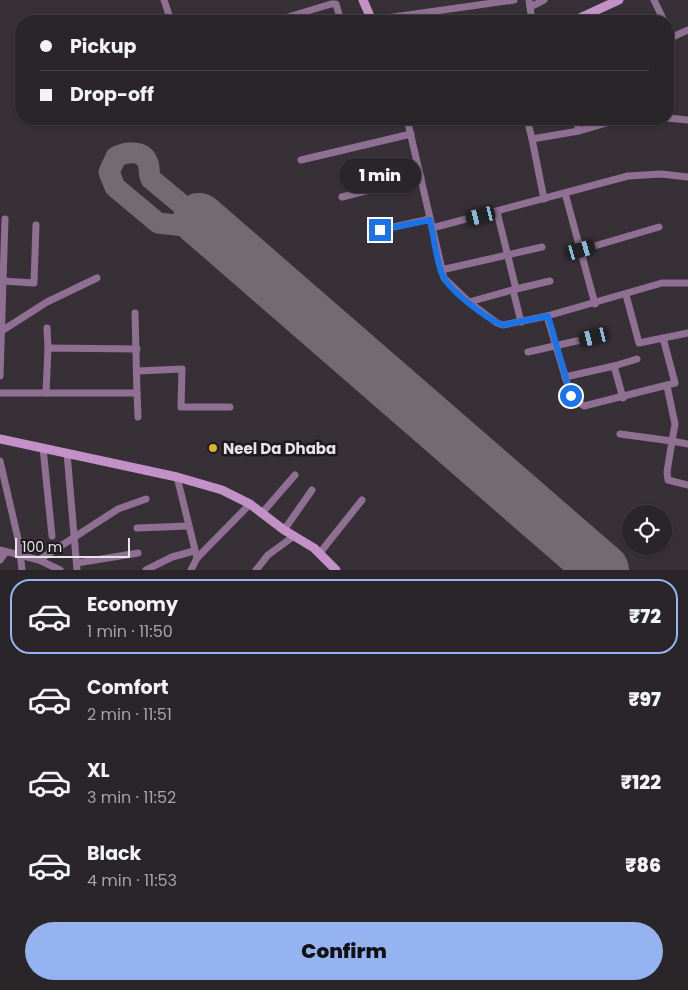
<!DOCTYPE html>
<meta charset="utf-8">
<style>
:root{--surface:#292529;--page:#353135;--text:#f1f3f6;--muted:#a5a5a8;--line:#454246;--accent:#95b2f1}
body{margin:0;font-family:Poppins,sans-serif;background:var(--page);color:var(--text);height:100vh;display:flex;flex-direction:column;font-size:19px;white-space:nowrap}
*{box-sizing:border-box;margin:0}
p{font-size:16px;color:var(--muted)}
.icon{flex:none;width:28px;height:28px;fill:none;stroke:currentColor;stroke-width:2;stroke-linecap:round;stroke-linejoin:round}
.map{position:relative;height:570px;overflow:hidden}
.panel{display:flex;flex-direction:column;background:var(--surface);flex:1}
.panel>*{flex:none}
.banner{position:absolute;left:15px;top:15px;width:659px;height:110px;border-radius:20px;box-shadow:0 1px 4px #0004,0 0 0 1px var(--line);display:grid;align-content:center;height:110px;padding:0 25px;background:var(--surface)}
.controls{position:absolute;left:622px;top:505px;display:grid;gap:10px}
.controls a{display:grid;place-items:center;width:50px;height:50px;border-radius:50%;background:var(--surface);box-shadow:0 1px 4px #0004,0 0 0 1px var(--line);font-size:25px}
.scale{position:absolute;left:15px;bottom:12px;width:115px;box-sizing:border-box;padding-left:5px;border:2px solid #e7e4e8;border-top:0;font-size:14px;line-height:18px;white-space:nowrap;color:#e7e4e8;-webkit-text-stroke:4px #1d1a1d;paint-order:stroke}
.end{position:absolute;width:22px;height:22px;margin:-11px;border:6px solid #1a73e8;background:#fff;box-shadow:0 0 0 2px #fff}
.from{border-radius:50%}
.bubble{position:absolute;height:35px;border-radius:18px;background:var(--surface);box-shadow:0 1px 4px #0004,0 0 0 1px var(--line);font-size:16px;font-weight:800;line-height:35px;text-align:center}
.car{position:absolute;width:15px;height:30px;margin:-15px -8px;border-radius:6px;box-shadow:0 0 4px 1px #0007;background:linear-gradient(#222 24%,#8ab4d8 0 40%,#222 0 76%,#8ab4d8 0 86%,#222 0)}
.banner b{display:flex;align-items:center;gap:18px;height:48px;font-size:19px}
.banner b+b{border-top:1px solid var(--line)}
.banner i{width:12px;height:12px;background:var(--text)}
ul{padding:9px 0 0;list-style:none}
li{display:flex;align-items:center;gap:15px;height:75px;margin:0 10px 8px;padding:0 15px;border:2px solid transparent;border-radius:20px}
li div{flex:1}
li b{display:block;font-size:19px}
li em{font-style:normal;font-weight:800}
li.active{border-color:var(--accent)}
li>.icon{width:45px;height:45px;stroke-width:1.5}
.action{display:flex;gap:10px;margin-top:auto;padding:10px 25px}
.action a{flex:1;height:58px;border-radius:30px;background:var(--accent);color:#111;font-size:20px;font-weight:800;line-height:58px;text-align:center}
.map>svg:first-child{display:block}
</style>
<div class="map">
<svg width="688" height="570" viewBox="0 0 688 570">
<rect width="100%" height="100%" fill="#373137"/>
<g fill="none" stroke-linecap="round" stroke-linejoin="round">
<path stroke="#726c72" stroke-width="21" d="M199 219 151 179C148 173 150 168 148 163 143 149 126 152 116 157L109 172 115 187 158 223 210 229"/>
<polyline stroke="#726c72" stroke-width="52" points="199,219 603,570"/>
<g stroke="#8f7092" stroke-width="7">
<polyline points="164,0 171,21"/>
<polyline points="529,0 532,21"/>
<polyline points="654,0 664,21"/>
<polyline points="530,7 544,0"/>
<polyline points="372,20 514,0"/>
<polyline points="275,21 331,4 336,4 341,21"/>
<polyline points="668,28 672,38 668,81"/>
<polyline points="668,39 688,30"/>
<polyline points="668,118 688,120"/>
<polyline points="407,119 444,278 469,302 497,323 503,325 547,316 662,283 688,283"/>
<polyline points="527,119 532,139"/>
<polyline points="576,119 579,131 620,119"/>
<polyline points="301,160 411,134"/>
<polyline points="565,193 595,304"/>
<polyline points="342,197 421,177"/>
<polyline points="544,199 532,139 579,131"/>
<polyline points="432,228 628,176 661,174 688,177"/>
<polyline points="380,230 430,219"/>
<polyline points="581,250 659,227"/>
<polyline points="441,270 542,247"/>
<polyline points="3,281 34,283 36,225"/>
<polyline points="516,289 550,281"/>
<polyline points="513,290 521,322"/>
<polyline points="626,295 639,343 688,333"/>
<polyline points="469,302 516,289 497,212"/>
<polyline points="547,316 571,396 584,406 675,383 663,338"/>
<polyline points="47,328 48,348"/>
<polyline points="0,332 47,302 97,278"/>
<polyline points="528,352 594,337"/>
<polyline points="614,366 637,359"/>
<polyline points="138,371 182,369 181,407 230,407"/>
<polyline points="0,376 5,219"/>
<polyline points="565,377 614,366 623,398"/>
<polyline points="667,386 675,424 672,441 688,444"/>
<polyline points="0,393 137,393 135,313"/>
<polyline points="46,393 48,348 137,349"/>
<polyline points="137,393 138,417"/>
<polyline points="620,434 672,441 667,472 668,480 688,485"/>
<polyline points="43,448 52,536"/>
<polyline points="67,453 77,570"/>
<polyline points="0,461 19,543 22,570"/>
<polyline points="177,477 197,558 191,570"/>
<polyline points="262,513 295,475"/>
<polyline points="137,528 188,526"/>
<polyline points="284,530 312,490"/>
<polyline points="0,550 39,560"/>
<polyline points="319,554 362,500"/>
<polyline points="197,558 250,504"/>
<polyline points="0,560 5,553"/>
<polyline points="77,563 138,553"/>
<polyline points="60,570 39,560 118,509 146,499"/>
<polyline points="146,570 172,557 194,551"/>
<polyline points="256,570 268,555 294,536"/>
</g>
<g stroke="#c391c8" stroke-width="9">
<polyline points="363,0 372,21"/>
<polyline points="573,21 619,0"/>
<polyline points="0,439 177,477 222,490 250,504 284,530 314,548 336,570"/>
</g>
</g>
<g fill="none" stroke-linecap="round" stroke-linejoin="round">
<path stroke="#1a73e8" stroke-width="6" d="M380 230 430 220C434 236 436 262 443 276 450 291 488 320 503 325L548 316 571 396"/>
</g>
<circle fill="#dbb333" stroke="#1d1a1d" stroke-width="2" cx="213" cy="448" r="5"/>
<g text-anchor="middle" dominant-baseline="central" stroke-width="5" stroke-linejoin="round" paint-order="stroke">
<g font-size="15" font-weight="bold" fill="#e7e4e8" stroke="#1d1a1d" text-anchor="start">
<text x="223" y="448">Neel Da Dhaba</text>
</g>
</g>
</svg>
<div class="controls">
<a><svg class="icon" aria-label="locate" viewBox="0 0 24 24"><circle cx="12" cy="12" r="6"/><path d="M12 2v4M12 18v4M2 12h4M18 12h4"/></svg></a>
</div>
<div class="scale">100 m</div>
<i class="end from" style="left:571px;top:396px"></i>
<i class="end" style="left:380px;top:230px"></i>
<div class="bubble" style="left:339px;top:158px;width:82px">1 min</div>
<i class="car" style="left:481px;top:216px;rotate:256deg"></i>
<i class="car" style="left:581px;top:250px;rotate:74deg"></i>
<i class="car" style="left:594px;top:337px;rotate:256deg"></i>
<div class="banner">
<b><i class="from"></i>Pickup</b>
<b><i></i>Drop-off</b>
</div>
</div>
<section class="panel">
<ul>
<li class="active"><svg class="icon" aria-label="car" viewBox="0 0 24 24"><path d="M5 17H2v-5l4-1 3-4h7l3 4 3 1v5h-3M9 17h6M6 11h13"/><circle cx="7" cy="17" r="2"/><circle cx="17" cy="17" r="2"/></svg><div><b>Economy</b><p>1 min · 11:50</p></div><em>₹72</em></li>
<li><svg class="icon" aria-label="car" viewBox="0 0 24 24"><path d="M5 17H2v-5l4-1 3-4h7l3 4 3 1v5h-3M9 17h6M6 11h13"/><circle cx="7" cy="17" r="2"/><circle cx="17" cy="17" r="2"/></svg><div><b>Comfort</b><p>2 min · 11:51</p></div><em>₹97</em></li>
<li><svg class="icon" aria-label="car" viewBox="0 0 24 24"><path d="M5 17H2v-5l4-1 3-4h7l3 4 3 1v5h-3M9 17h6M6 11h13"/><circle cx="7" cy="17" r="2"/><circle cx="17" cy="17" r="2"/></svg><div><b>XL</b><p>3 min · 11:52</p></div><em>₹122</em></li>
<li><svg class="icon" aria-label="car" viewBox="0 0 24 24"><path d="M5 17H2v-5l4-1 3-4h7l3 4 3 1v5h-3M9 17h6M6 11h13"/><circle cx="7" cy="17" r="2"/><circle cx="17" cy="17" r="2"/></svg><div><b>Black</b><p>4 min · 11:53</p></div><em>₹86</em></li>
</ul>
<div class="action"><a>Confirm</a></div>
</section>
